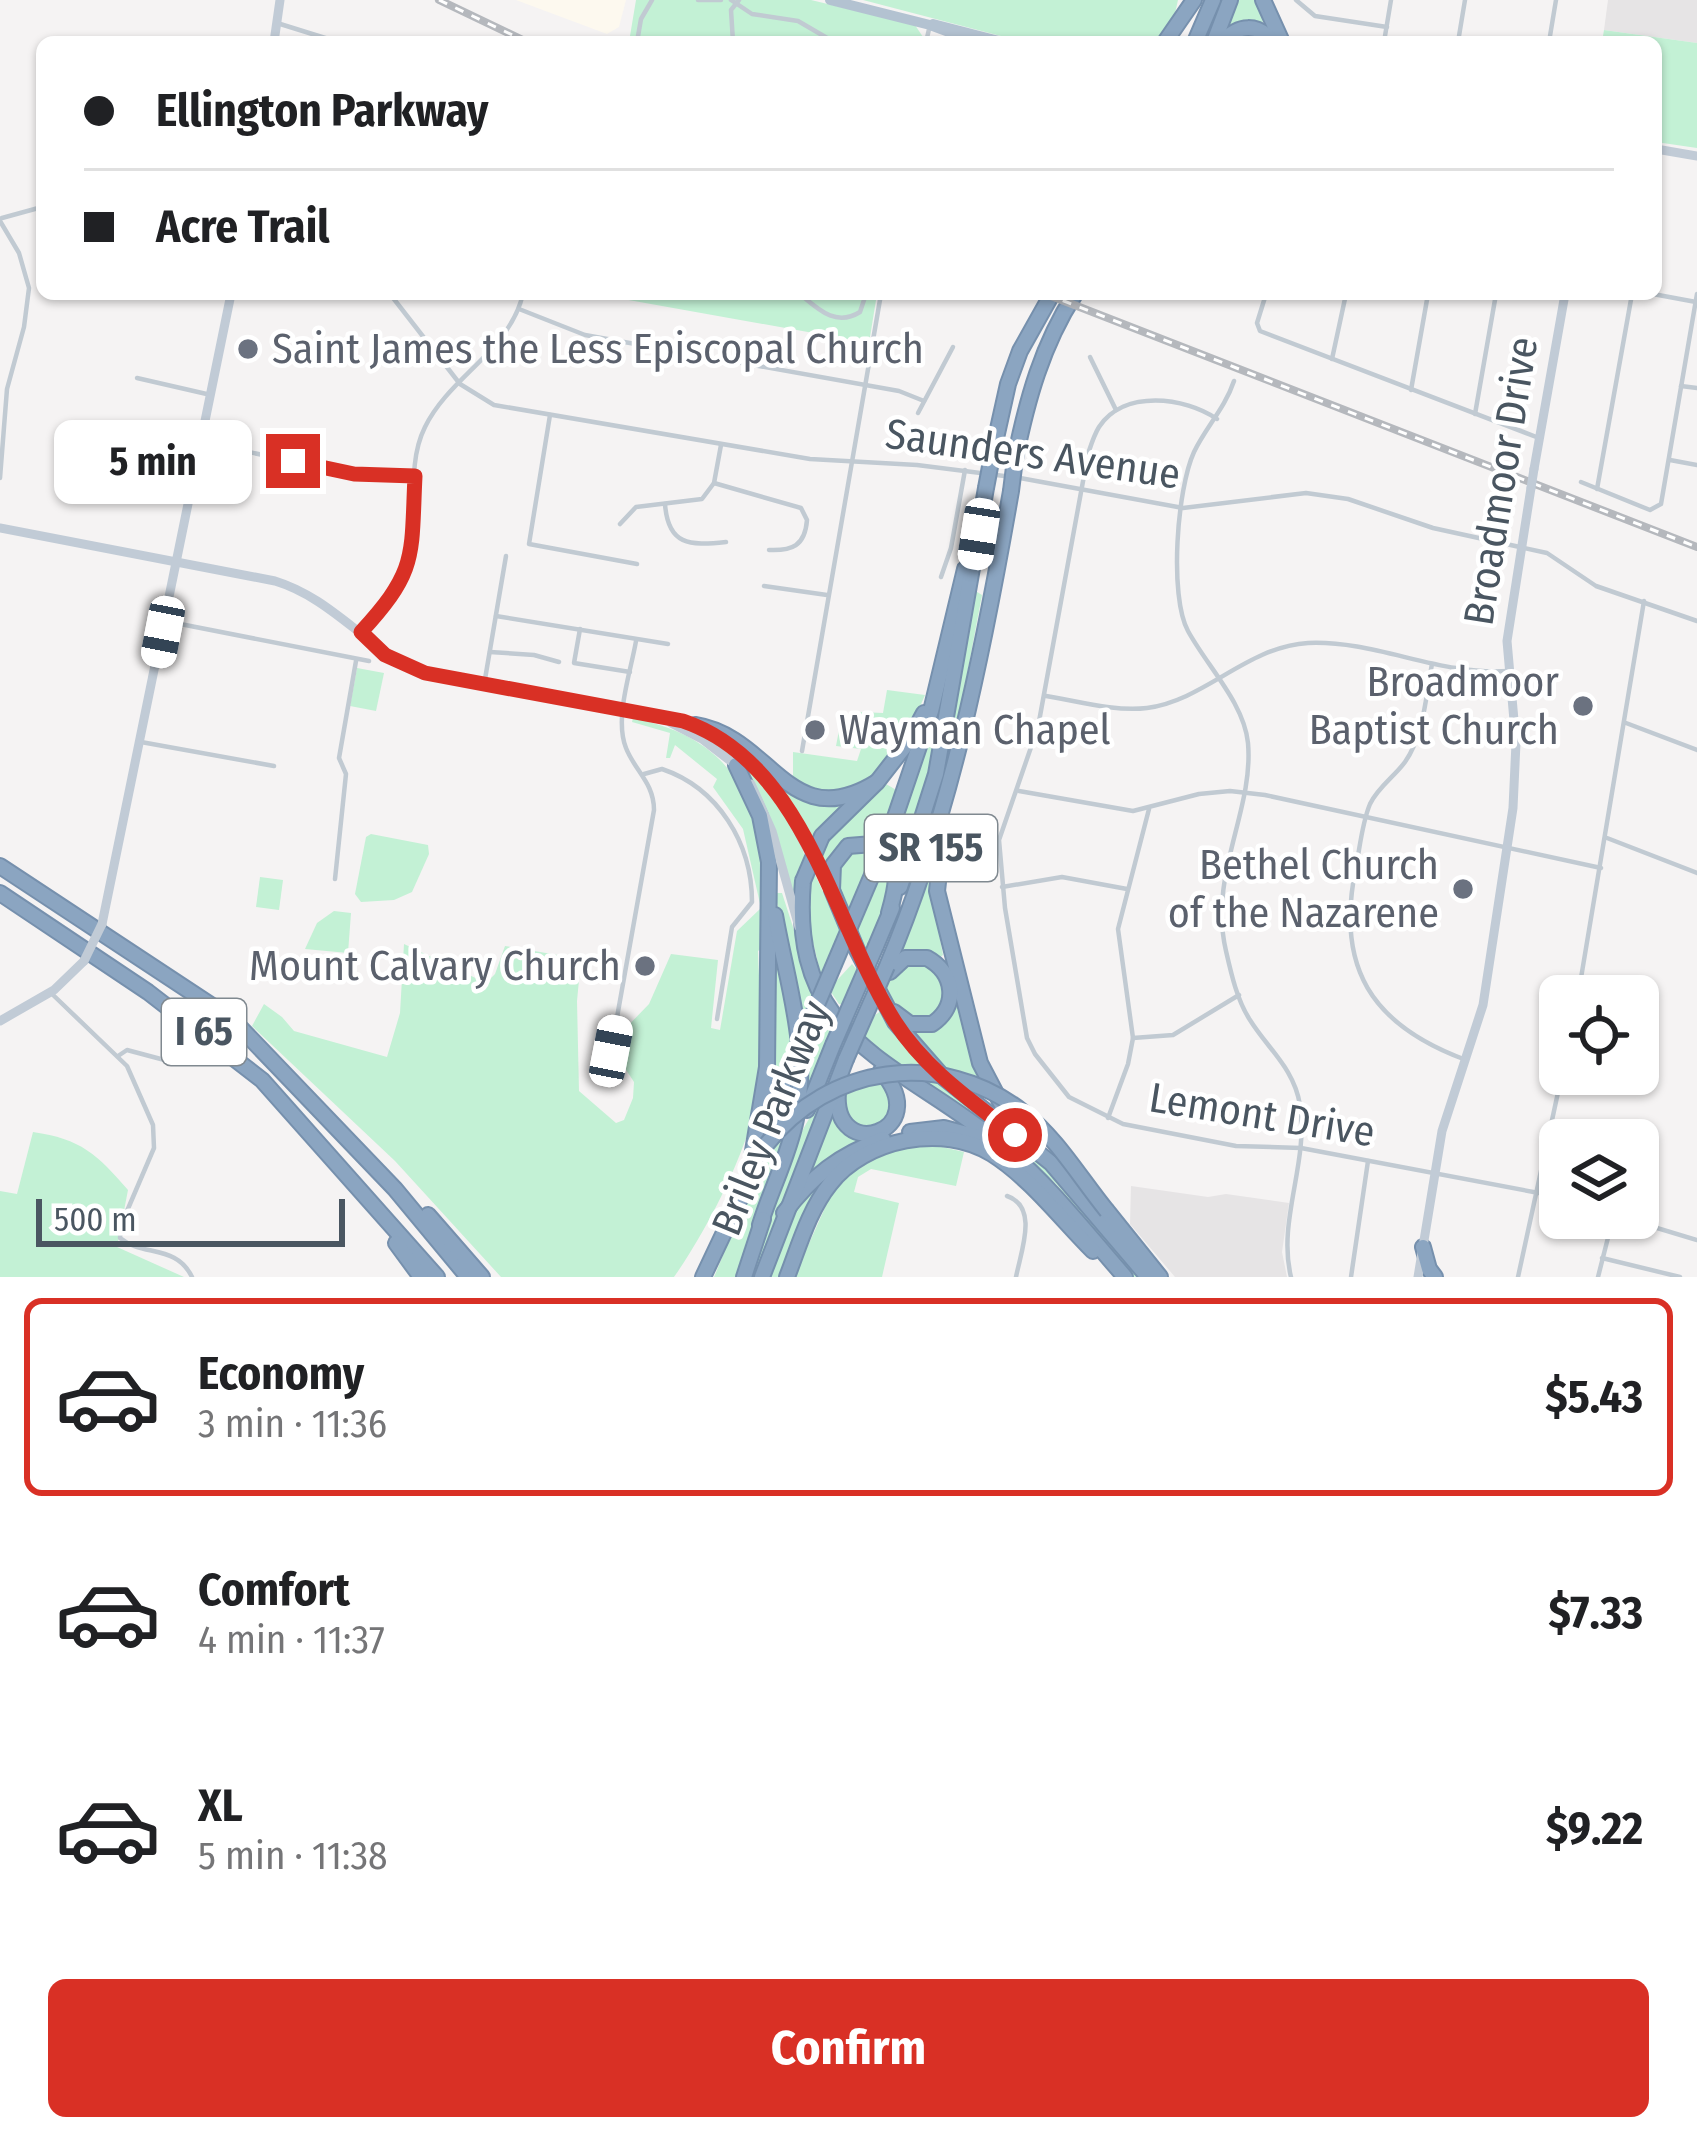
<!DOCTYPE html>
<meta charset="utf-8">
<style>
:root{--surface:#fff;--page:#f6f6f6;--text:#202124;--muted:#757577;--line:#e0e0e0;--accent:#d93025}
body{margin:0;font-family:"Fira Sans Condensed",sans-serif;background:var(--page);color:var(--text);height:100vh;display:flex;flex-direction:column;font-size:45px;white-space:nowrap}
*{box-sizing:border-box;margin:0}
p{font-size:39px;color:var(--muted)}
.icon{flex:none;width:66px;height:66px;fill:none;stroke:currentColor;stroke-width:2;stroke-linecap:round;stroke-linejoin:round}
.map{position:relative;height:1277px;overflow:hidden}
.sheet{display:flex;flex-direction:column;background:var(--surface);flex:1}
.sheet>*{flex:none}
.top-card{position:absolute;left:36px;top:36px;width:1626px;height:264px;border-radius:18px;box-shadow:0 3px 9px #0004;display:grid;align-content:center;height:264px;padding:0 48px;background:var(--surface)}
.tools{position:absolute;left:1539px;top:975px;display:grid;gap:24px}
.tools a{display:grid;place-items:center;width:120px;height:120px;border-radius:18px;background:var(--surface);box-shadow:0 3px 9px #0004;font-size:60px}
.scale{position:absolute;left:36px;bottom:30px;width:309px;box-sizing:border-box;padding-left:12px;border:6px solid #4a5661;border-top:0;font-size:33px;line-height:42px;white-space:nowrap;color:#4a5661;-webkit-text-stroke:9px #fff;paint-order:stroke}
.end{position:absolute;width:54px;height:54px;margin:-27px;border:15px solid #d93025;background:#fff;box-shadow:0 0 0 6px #fff}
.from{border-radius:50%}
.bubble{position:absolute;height:84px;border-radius:18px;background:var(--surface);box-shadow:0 3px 9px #0004;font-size:39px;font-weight:700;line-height:84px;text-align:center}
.car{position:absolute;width:36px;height:72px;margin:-36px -18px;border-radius:15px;box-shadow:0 0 9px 3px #0007;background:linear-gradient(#fff 24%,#345 0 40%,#fff 0 76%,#345 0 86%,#fff 0)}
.top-card b{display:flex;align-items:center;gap:42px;height:114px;font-size:45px}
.top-card b+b{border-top:3px solid var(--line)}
.top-card i{width:30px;height:30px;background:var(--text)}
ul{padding:21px 0 0;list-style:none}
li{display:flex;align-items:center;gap:36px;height:198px;margin:0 24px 18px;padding:0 24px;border:6px solid transparent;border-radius:18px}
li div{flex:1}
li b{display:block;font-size:45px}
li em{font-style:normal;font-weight:700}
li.active{border-color:var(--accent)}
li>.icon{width:108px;height:108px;stroke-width:1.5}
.action{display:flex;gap:24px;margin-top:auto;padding:24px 48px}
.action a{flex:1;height:138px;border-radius:18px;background:var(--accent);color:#fff;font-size:48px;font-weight:700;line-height:138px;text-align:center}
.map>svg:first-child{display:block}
</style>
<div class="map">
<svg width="1697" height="1277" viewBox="0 0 1697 1277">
<rect width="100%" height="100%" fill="#f5f3f3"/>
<polygon fill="#fdf9ef" points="516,0 626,0 619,27 607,34"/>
<g fill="#e6e4e5">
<polygon points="1608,0 1697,0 1697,43 1604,30"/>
<polygon points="1131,1186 1208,1197 1226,1194 1289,1203 1282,1252 1287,1277 1175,1277 1130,1224"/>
</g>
<g fill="#c3f1d5">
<polygon points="636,0 811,0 915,25 923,37 922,42 629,42"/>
<polygon points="863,0 1178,0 1174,18 1156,42 1024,42"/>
<polygon points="1234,0 1257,0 1263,22 1245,22 1223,33"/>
<polygon points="1604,30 1697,43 1697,148 1656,142 1656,42 1602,42"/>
<polygon points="595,294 877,294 869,343"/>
<polygon points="974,590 982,595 948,775 918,868 914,866"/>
<polygon points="357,668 384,673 376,711 350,706"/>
<path d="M887 690 925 695C911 728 884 793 841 796 827 797 806 787 793 784V752L857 761 861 749 836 746 840 725 861 712 883 713Z"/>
<polygon points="938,702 944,704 930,774 900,876 886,849 924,755"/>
<path d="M633 718C763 745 764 837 764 946L758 951C759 993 765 1039 760 1082 754 1140 708 1229 674 1277H501L395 1161 252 1026 264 1004 282 1017 294 1031 387 1057 400 1013 404 944 486 983 495 974 505 946 581 959 577 1001 579 1091 616 1123 624 1120 633 1098 634 1082 619 1059 621 1033 649 1004 671 954 718 960 711 1028 720 1030 737 931 761 908 743 829 713 787 717 779 675 745 670 758H666L670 733 632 722Z"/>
<path d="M709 738C749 757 792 808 804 854 809 869 800 894 797 911L766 808Z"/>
<polygon points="771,777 808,802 842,807 811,846 790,805"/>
<polygon points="886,784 898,791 879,844 860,841 826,876 816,856 821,845"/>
<polygon points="371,834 428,845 429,854 412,892 394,900 361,902 355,894 366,837"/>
<path d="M877 850 848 918C836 894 828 874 846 852Z"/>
<path d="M884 855C902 882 879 920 869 947L864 950 853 928Z"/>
<polygon points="933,860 934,906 943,955 936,960 898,956"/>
<polygon points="811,866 842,932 822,979 805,910"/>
<polygon points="260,877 283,880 279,910 256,907"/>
<polygon points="775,893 782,893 815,995 802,1020"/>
<polygon points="334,911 351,913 348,953 305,949 317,923"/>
<polygon points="773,940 796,1041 777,1086 774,1075"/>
<path d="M903 963H927C945 981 949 1005 926 1020L900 1015 884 990Z"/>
<polygon points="852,964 859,972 846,1005 839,1004 829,989"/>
<polygon points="820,1005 835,1029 804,1102 803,1046"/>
<polygon points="954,1006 958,1008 982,1085 942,1072 907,1029"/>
<polygon points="881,1011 928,1070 899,1070 863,1039 872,1017"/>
<polygon points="912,1078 938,1080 1040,1161 1140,1277 1133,1277 1057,1185 1023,1153"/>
<polygon points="884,1080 894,1108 877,1131 849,1125 842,1092"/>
<path d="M826 1100 754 1277H750C763 1238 795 1118 826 1100Z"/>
<polygon points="834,1106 855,1136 855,1146 831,1157 806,1178"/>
<path d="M787 1129 737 1277H714C736 1227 749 1170 787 1129Z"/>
<path d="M33 1132C81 1139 97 1154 128 1190L117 1247 184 1277H0V1191L17 1194Z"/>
<path d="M909 1146H938L964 1152 956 1186 871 1169 858 1177 854 1192 899 1203 882 1277H794L832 1192C842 1186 843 1178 852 1170 869 1157 889 1152 909 1146Z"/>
<path d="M841 1168 781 1277H766C785 1229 791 1191 841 1168Z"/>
</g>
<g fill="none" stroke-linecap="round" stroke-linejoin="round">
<defs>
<g id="motorway">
<polyline points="1263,0 1282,42"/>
<polyline points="1165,42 1194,0"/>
<polyline points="1195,42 1213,0"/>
<polyline points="1214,42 1230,0"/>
<path d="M1223 42C1238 24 1258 23 1273 42"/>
<polyline points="992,456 1008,384 1020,351 1052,294"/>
<path d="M1015 459C1027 400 1042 345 1075 294"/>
<path d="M695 725C772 737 789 837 877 782"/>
<polyline points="736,765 760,816 769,862 767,1067 752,1157"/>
<polyline points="889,835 931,711 965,569"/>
<polyline points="822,836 877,782 909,741 924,713"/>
<polyline points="943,837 937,891 980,1063 1003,1107 1032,1140"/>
<polyline points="0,866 232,1019 395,1189 468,1277"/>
<path d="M803 881C789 1042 899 1061 999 1143 1048 1183 1084 1230 1125 1277"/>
<polyline points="900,887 936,774 986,488"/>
<polyline points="0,893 148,992 262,1080 437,1277"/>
<path d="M889 913C897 885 904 860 873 844L848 846 833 865 832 890 857 950 895 1022 943 1077 1051 1163 1148 1277"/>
<polyline points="876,946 892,908"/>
<path d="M887 966C951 815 983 652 1011 491"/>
<path d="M890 972 905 958H927C955 973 959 1006 932 1024H910L894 1012"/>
<path d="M838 1092C832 1165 936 1132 881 1071"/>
<polyline points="807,1110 833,1045"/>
<polyline points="765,1126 782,1087"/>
<polyline points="910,1132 944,1128 982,1138"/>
<polyline points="1107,1211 1160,1277"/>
<path d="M784 1213C812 1176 839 1155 883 1139"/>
<polyline points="428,1215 482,1277"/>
<path d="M760 1225C771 1189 789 1155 796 1119 810 1048 787 983 775 915"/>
<polyline points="396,1243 421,1277"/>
<polyline points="1423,1247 1429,1269 1435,1277"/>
<polyline points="703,1277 763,1150"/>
<polyline points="744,1277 763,1219"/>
<polyline points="762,1277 846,1059"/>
<path d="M787 1277C799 1246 809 1210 830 1184 865 1139 943 1123 992 1154 1030 1178 1061 1219 1093 1251"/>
</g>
</defs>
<use href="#motorway" stroke="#7690ad" stroke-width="18"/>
<g stroke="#c1cad2" stroke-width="4.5">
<polyline points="698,0 721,0"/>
<polyline points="731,0 752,14 798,21 834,42"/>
<polyline points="1296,0 1315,16 1387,27"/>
<polyline points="277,23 338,42"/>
<polyline points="141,42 142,42"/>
<polyline points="637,42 641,19 652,0"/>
<polyline points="733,42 731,10 739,0"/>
<polyline points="872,42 876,42"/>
<polyline points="926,42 930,25"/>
<polyline points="1384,42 1391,0"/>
<polyline points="1458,42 1465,0"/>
<polyline points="1549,42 1556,0"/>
<polyline points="2,218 42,207"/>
<polyline points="0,221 19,253 29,288 24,327 7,389 0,478"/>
<polyline points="390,294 460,384 494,405 810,459 917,465 1020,478 1183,508 1306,493 1348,499 1433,528 1547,553 1596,586 1697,621"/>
<path d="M800 294C819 310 836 327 860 312L866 294"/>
<polyline points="1266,294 1257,323 1260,331 1539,438"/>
<polyline points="1653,294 1696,302"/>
<polyline points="519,309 585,335 899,391 924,401"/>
<polyline points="1090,357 1116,410"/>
<polyline points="1332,359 1346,294"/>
<polyline points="137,378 211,395"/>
<path d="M1234 381C1225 408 1206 427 1194 452 1177 489 1169 596 1188 631 1207 666 1244 703 1248 743 1254 811 1208 875 1226 951 1231 973 1237 1000 1250 1020 1268 1049 1294 1068 1300 1105 1309 1163 1277 1221 1291 1277"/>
<polyline points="1681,386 1697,388"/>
<polyline points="1411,390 1428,294"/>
<polyline points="918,413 953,347"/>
<polyline points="1475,414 1496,294"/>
<polyline points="550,415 529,544 637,564"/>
<path d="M1217 419C1185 397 1124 389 1099 427 1094 435 1091 445 1088 454L1038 727 999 840 1005 908 1027 1038 1035 1054 1069 1097 1123 1124 1236 1146 1301 1148 1560 1197"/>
<polyline points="201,442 354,474 414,476"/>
<polyline points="1670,460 1697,465"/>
<polyline points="1581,482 1650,510 1661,504 1697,294"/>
<path d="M714 483 801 508 807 520C805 546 792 551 769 550"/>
<polyline points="1597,489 1632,294"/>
<path d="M665 504C668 545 689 546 726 542"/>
<polyline points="620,524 636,507 702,499 714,483 721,445"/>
<polyline points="941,577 951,548 965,470"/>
<polyline points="764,586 827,595"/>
<polyline points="496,616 668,644"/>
<polyline points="165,621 369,661"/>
<polyline points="580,629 574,663 630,672"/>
<path d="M361 632C379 612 402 592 410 565 421 520 404 469 425 427 450 376 509 352 523 294"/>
<polyline points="490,652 534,655 559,662"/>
<path d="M1432 664C1426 695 1424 735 1405 762 1394 777 1378 787 1370 804 1362 823 1360 847 1356 867 1335 967 1371 1025 1466 1060"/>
<polyline points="484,685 506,556"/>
<path d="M1046 696C1077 701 1115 712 1147 708 1206 700 1246 647 1308 643 1376 640 1439 676 1508 671"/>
<polyline points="1626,723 1697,750"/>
<polyline points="141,742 274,766"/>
<polyline points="802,751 881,294"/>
<path d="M644 774 662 769C718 788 752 843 752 902L732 927 717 1019"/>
<polyline points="1019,791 1133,811 1199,794 1230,791 1265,795 1601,868"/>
<polyline points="1607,838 1697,873"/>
<polyline points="335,879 346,774 339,758 356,661"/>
<polyline points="1002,887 1062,877 1127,889"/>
<path d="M51 993 127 1066 153 1125 154 1148 121 1225 120 1238C143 1257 176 1244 192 1277"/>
<polyline points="1578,996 1644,601"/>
<polyline points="1133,1038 1173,1035 1239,995"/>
<path d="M611 1051 654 810C654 783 635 771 626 748 614 718 631 671 636 641"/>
<polyline points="118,1056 127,1050 172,1062"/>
<polyline points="1108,1118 1128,1064 1133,1038 1118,929 1149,809"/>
<path d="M1007 1196C1039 1207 1021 1251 1016 1277"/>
<polyline points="1624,1218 1697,1240"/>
<polyline points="1602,1258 1680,1277"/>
<polyline points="1351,1277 1368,1161"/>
<polyline points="1518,1277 1562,1074"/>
<polyline points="1598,1277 1613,1218"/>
</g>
<g stroke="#c1cbd6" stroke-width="9">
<polyline points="274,42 280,0"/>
<polyline points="1656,149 1697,156"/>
<polyline points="1534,469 1565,294"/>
<path d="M0 528 275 581C334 599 368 651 425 673L700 727"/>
<polyline points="671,723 702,739 737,766"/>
<polyline points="744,755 777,792 830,892"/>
<polyline points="751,784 772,831 799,927"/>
<polyline points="102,924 231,294"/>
<polyline points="0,1021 54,990 84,961"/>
<polyline points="1418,1277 1442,1131 1483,1005 1513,808 1516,743 1507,641 1531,488"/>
</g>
<g stroke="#b3c2d1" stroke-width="10">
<polyline points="830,0 930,25 976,42"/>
<polyline points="933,24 1003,42"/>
</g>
<use href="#motorway" stroke="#8ba5c1" stroke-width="14"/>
<defs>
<g id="rail">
<polyline points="439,0 527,42"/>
<polyline points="1046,294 1697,547"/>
</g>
</defs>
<use href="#rail" stroke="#b5b8bd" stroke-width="8"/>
<use href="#rail" stroke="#fff" stroke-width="3" stroke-dasharray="9" stroke-linecap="butt"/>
<defs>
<g id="motorway-bridge">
<polyline points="986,488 992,456"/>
<polyline points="1011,491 1015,459"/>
<polyline points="803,881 822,836"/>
<polyline points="833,1045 876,946"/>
<polyline points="846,1059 887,966"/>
<polyline points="782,1087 889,835"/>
<path d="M766 1145C828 1065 941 1048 1023 1112 1057 1138 1080 1178 1107 1211"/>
</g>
</defs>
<use href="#motorway-bridge" stroke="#7690ad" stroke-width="18" stroke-linecap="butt"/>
<g stroke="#c1cbd6" stroke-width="9">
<polyline points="1531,488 1534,469"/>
<polyline points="84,961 102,924"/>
</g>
<use href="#motorway-bridge" stroke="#8ba5c1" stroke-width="14"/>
</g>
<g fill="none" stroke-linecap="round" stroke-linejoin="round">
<path stroke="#d93025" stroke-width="15" d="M293 461 354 474 415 476C411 557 418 570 361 632L385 655 425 673 683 721C806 763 832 922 895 1022 925 1069 972 1101 1015 1135"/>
</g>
<g fill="#6b7280" stroke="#fff" stroke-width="4.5">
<circle cx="248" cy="349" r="12"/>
<circle cx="1583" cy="706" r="12"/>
<circle cx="815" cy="730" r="12"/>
<circle cx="1463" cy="889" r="12"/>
<circle cx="645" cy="966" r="12"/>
</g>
<g text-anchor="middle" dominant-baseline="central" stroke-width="9" stroke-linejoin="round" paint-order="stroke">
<g fill="#fff" stroke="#808990" stroke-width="3">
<rect x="865" y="815" width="132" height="66" rx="9"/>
<rect x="162" y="999" width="84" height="66" rx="9"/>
</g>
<g font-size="39" font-weight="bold" fill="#4a5661">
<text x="931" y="848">SR 155</text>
<text x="204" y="1032">I 65</text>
</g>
<g font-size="42" fill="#5b616d" stroke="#fff" text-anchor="end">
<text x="272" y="349" text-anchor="start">Saint James the Less Episcopal Church</text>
<text x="1559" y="682">Broadmoor<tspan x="1559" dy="48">Baptist Church</tspan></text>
<text x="839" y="730" text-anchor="start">Wayman Chapel</text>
<text x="1439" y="865">Bethel Church<tspan x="1439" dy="48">of the Nazarene</tspan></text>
<text x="621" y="966">Mount Calvary Church</text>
</g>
<g font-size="42" fill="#4a5661" stroke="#fff">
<text transform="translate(1033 454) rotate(8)">Saunders Avenue</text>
<text transform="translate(1501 481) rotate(-81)">Broadmoor Drive</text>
<text transform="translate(1262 1115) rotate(9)">Lemont Drive</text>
<text transform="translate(771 1118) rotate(-68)">Briley Parkway</text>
</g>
</g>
</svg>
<div class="tools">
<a><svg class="icon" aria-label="locate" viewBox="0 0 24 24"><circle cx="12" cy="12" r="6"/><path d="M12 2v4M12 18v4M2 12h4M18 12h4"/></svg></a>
<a><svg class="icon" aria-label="layers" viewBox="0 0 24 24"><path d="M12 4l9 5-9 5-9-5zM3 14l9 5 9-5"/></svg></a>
</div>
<div class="scale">500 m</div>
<i class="end from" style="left:1015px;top:1135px"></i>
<i class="end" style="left:293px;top:461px"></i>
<div class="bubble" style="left:54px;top:420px;width:198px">5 min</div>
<i class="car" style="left:979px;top:534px;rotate:189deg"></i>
<i class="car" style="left:163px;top:632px;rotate:191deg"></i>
<i class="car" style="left:611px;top:1051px;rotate:11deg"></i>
<div class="top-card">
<b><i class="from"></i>Ellington Parkway</b>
<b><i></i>Acre Trail</b>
</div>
</div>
<section class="sheet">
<ul>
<li class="active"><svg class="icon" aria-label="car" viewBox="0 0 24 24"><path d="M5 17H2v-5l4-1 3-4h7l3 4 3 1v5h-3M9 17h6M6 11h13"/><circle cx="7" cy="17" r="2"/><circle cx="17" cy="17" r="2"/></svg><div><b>Economy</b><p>3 min · 11:36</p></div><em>$5.43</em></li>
<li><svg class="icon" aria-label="car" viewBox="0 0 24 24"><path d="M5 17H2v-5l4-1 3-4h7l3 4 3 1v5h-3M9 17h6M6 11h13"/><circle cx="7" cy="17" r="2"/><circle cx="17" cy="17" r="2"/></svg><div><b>Comfort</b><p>4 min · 11:37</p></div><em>$7.33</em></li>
<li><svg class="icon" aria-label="car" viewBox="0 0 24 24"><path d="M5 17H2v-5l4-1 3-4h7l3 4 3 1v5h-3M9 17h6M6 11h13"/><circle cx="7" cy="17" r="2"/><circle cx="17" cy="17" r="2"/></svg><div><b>XL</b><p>5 min · 11:38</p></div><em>$9.22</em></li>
</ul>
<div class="action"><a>Confirm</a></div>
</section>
